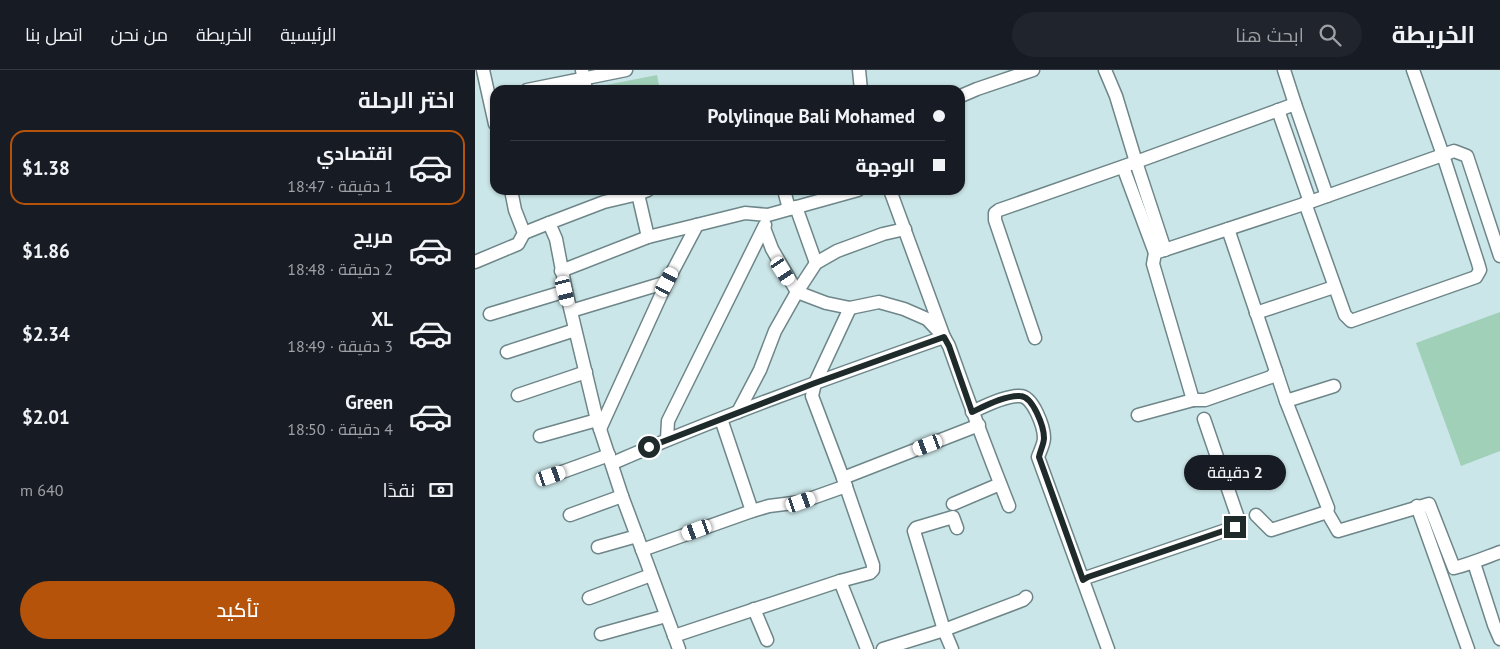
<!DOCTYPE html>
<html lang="ar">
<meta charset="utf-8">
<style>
:root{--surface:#171b24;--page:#20242c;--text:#f1f3f6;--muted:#9ea1a6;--line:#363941;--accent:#b45309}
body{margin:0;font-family:"PT Sans",Cairo,sans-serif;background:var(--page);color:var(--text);direction:rtl;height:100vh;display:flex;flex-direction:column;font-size:19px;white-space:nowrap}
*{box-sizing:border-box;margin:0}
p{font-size:16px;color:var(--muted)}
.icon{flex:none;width:28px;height:28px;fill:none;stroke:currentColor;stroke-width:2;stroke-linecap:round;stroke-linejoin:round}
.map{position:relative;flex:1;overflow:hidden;direction:ltr}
.side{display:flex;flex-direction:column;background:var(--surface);width:475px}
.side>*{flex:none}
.banner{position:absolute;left:15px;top:15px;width:475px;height:110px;border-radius:15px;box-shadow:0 1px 4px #0004;direction:rtl;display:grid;align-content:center;height:110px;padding:0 20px;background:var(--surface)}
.end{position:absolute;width:22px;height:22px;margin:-11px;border:6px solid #1f2a2b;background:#fff;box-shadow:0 0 0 2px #fff}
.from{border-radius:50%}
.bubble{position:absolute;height:35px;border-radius:18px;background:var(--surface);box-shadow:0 1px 4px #0004;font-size:16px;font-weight:600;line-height:35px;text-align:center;direction:rtl}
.car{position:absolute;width:15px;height:30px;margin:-15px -8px;border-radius:6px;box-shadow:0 0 4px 1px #0007;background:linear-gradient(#fff 24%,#345 0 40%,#fff 0 76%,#345 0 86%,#fff 0)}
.banner b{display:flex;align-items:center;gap:18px;height:48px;font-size:19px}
.banner b+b{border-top:1px solid var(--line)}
.banner i{width:12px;height:12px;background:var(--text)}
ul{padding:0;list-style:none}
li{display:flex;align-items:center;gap:15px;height:75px;margin:0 10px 8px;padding:0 10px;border:2px solid transparent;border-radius:15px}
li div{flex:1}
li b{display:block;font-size:19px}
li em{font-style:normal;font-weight:600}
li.current{border-color:var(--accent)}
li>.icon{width:45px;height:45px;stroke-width:1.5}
h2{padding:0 20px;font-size:22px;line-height:60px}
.pay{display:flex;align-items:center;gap:12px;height:55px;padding:0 20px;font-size:19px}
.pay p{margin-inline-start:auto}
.button{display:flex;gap:10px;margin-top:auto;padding:10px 20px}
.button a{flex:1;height:58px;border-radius:30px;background:var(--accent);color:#fff;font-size:20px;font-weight:600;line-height:58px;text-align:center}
header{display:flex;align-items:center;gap:30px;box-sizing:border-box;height:70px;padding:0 25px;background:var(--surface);border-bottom:1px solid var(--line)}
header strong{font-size:24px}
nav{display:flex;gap:28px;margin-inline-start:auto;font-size:18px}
.search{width:350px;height:45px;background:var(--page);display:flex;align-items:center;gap:12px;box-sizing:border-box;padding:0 18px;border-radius:28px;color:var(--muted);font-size:19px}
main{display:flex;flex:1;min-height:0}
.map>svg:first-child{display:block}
</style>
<header>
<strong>الخريطة</strong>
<div class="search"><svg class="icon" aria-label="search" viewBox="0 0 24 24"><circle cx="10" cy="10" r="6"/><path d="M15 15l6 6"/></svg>ابحث هنا</div>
<nav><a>الرئيسية</a><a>الخريطة</a><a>من نحن</a><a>اتصل بنا</a></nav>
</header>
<main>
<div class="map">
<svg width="1025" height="579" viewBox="0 0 1025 579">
<rect width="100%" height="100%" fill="#cbe6e8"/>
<g fill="#a1d0b8">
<polygon points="182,5 185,20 132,20 131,15"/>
<polygon points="1025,242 1025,381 986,396 941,273"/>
</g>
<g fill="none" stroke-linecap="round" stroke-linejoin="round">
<defs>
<g id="minor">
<polyline points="8,0 20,54"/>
<polyline points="107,0 111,20"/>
<polyline points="384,0 386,20"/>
<polyline points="630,0 641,26 661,92 820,34 852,126"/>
<polyline points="809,0 820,34"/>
<polyline points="52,20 151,0"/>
<polyline points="488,25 502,19 558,0"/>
<polyline points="803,40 835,132"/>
<polyline points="648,97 680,183"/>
<polyline points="173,120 163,124 129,132 74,153 81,169 91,221 122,350 147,426 204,579"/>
<polyline points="309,120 314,139"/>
<path d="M415 120 469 267 474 276C493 330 513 383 534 436"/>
<polyline points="163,124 173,167"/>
<polyline points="830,133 870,245 876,251 1001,207 1005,200 1003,193 968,85 938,0"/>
<polyline points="321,137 341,193"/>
<polyline points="49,163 74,153"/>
<polyline points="0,192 43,174 49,163 40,140 36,120"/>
<polyline points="86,201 173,167 270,143 293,145 383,120"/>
<polyline points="96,241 192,212"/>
<polyline points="781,243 859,217"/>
<polyline points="15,244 91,221"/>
<polyline points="560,268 520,150 520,143 524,140 661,92 690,180"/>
<polyline points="32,282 100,260"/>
<path d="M801 301 811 331 853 438 852 442 863 461 954 434 979 498C995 494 1009 488 1025 482"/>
<polyline points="43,325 111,302"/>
<polyline points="718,330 678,194 680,183 835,132 979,81 992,86 1025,186"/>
<polyline points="811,331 859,316"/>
<polyline points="263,342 285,300 300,261 322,222 341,193 362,181 408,164 430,159"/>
<path d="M497 342C509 336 532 325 545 326 558 326 569 357 569 368 569 374 565 381 563 387L633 579"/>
<polyline points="663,345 718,330 730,330 796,307 801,301 753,159"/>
<polyline points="246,349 277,441"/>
<polyline points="125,359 192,212 222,155"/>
<polyline points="65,366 122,350"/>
<polyline points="192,369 193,351 290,155"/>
<path d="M138 393C246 346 358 306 469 267L452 249 429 239 404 232 375 238 351 233 322 222 297 179 289 158"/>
<polyline points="76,406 134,385"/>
<polyline points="368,408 504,355"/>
<polyline points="478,434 525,414"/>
<polyline points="942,436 993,579"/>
<polyline points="95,445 147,426"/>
<polyline points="781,445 796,460 852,442"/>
<polyline points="123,477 162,466"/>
<polyline points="167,480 277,441 294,436 326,432 371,416"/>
<polyline points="999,493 1019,555 1025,569"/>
<polyline points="608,510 613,507 760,457 764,454 764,451 729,349"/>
<polyline points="365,511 392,579"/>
<polyline points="114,528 176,505"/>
<polyline points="279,539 292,570"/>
<polyline points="126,564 191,546"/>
<polyline points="199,566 365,511 395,503 398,500 398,495 368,408 337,326 340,313 375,238"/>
<polyline points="408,579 469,560 548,530 551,527"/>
<polyline points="477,579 469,560 439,461 441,458 478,447 482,458"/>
</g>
</defs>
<use href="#minor" stroke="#6e8689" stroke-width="15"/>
<use href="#minor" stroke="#fff" stroke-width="12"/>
</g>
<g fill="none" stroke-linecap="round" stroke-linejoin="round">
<path stroke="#1f2a2b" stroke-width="6" d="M174 377 340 313 469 267 474 276 497 342C510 336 531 325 545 326 558 326 569 357 569 368 569 374 565 381 564 387L608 510 613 507 760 457"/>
</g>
</svg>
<i class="end from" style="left:174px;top:377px"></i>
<i class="end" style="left:760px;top:457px"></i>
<div class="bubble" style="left:709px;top:385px;width:102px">2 دقيقة</div>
<i class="car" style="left:308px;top:201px;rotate:147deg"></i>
<i class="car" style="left:192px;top:212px;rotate:28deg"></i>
<i class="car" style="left:90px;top:221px;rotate:166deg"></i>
<i class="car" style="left:453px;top:375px;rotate:249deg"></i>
<i class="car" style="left:76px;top:406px;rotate:71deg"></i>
<i class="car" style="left:326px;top:432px;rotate:71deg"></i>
<i class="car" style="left:222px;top:460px;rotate:250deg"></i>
<div class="banner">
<b><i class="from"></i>Polylinque Bali Mohamed</b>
<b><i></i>الوجهة</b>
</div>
</div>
<section class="side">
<h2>اختر الرحلة</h2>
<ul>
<li class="current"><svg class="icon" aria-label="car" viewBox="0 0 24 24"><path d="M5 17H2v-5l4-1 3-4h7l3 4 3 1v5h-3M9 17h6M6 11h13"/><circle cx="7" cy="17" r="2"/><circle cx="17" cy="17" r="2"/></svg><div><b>اقتصادي</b><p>1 دقيقة · 18:47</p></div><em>$1.38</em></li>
<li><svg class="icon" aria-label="car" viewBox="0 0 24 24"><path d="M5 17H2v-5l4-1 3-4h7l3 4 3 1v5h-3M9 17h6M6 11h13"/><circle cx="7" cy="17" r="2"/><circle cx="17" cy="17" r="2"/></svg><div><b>مريح</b><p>2 دقيقة · 18:48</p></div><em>$1.86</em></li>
<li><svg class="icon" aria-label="car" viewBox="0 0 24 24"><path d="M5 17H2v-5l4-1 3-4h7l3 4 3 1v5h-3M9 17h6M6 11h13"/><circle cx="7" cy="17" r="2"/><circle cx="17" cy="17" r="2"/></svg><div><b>XL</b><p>3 دقيقة · 18:49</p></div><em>$2.34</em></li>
<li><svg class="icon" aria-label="car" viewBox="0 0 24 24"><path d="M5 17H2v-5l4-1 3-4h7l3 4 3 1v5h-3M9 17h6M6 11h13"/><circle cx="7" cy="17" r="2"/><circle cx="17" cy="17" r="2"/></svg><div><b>Green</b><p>4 دقيقة · 18:50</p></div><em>$2.01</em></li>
</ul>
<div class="pay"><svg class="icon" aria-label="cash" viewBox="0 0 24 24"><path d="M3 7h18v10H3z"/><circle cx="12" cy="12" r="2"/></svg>نقدًا<p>640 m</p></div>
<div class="button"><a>تأكيد</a></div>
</section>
</main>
